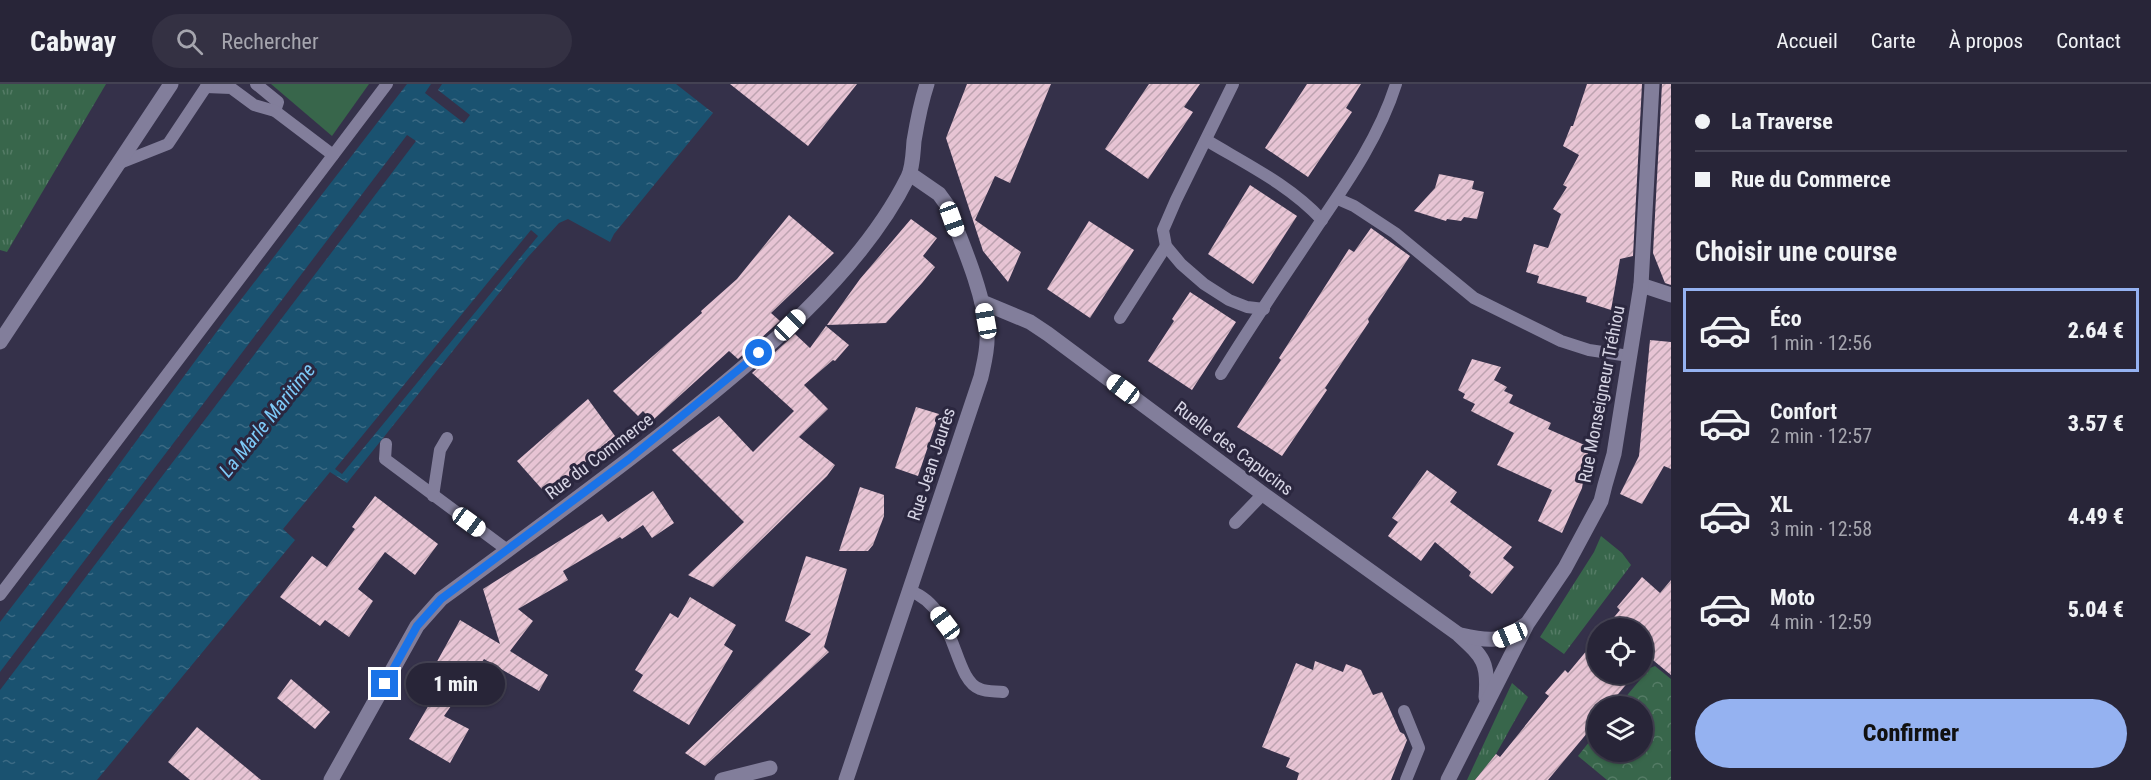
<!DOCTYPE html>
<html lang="fr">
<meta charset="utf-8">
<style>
:root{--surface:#282538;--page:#343143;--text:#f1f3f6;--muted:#a5a5ae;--line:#444253;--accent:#95b2f1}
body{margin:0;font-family:"Roboto Condensed",sans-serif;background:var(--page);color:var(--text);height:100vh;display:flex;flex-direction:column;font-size:22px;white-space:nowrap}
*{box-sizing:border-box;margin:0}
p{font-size:20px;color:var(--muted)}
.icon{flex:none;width:33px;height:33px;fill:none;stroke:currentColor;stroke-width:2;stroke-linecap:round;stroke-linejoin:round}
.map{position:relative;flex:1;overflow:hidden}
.details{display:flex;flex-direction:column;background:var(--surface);width:480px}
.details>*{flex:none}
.top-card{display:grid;align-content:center;height:132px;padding:0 24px;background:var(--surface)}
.controls{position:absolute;left:1587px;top:534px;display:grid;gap:12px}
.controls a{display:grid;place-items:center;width:66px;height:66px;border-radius:50%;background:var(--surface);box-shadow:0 2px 4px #0004,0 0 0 2px var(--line);font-size:30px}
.end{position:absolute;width:27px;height:27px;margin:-14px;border:8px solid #1a73e8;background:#fff;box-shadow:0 0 0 3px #fff}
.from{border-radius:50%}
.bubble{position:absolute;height:42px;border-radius:21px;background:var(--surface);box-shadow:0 2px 4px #0004,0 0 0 2px var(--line);font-size:20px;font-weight:800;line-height:42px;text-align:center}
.car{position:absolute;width:18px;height:36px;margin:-18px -9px;border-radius:8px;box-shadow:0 0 4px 2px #0007;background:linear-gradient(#fff 24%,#345 0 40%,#fff 0 76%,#345 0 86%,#fff 0)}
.top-card b{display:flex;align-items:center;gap:21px;height:57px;font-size:22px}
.top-card b+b{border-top:2px solid var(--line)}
.top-card i{width:15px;height:15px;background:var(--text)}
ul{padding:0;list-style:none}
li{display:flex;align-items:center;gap:18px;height:84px;margin:0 12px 9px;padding:0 12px;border:3px solid transparent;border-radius:0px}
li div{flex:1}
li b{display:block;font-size:22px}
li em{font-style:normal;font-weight:800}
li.on{border-color:var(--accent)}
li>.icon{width:54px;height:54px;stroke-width:1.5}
h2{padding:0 24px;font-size:27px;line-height:72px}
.action{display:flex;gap:12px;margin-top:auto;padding:12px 24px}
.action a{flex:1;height:69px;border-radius:36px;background:var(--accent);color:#111;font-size:24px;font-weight:800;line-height:69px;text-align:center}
header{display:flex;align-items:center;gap:36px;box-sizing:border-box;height:84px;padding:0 30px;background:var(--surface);border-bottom:2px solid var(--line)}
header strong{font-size:28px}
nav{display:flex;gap:33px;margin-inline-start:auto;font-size:21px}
.search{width:420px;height:54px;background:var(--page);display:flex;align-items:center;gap:15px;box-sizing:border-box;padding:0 21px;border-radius:33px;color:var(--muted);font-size:22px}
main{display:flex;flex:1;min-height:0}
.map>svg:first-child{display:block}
</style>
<header>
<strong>Cabway</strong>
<div class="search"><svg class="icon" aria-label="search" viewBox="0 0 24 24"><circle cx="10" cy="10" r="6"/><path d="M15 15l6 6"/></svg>Rechercher</div>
<nav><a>Accueil</a><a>Carte</a><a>À propos</a><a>Contact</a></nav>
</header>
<main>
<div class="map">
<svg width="1671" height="696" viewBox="0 0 1671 696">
<defs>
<pattern id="grass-tufts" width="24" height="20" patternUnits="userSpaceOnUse" patternTransform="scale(1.5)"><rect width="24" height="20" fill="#38664b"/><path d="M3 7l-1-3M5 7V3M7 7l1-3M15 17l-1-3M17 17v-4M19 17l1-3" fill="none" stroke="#547b65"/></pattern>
<pattern id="park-crowns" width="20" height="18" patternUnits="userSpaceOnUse" patternTransform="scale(1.5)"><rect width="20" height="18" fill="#38664b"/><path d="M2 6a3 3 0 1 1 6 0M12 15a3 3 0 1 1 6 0" fill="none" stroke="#547b65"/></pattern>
<pattern id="water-ripples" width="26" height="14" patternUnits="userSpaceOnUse" patternTransform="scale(1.5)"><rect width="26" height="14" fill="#1a5270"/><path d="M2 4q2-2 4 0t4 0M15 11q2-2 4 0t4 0" fill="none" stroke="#3b6a84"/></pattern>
<pattern id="building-hatch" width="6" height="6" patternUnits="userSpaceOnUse" patternTransform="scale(1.5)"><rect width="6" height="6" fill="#e7c4d4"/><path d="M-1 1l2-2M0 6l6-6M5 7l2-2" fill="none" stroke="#bda3b0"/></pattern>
</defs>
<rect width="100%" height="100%" fill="#35314a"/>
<g fill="url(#grass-tufts)">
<polygon points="0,0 106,0 7,168 0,166"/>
<polygon points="1601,452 1622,469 1631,481 1564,570 1540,553 1594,468"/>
<polygon points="1512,599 1528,613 1496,670 1475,696 1467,696"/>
</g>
<polygon fill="url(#park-crowns)" points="1655,582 1671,595 1671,696 1607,696 1578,672 1597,648 1598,668 1642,668 1642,622 1618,622 1650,584"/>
<polygon fill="#38664b" points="271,0 369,0 332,52"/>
<polygon fill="url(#water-ripples)" points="407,0 676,0 713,29 614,150 610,158 568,135 559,139 528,173 347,399 330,388 283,445 295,456 97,696 0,696 0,538 79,435 226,235"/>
<g fill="#35314a">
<polygon points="431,0 442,0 438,6 470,31 464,39 425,9"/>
<polygon points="407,51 416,57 0,606 0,588"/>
<polygon points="531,146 538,152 342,390 335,385"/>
</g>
<g fill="url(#building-hatch)">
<polygon points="730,0 857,0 808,62"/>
<polygon points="967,0 1051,0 1010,99 995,92 975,136 1021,168 1008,198 983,167 946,54"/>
<polygon points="1149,0 1200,0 1184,23 1193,28 1148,95 1105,65"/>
<polygon points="1307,0 1361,0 1346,24 1352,28 1308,93 1265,64"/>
<polygon points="1587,0 1642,0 1633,172 1620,175 1611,226 1586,218 1587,213 1537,199 1539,192 1526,188 1534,160 1548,164 1561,130 1553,125 1567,103 1563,101 1579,71 1563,62 1571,42 1573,42"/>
<polygon points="1662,0 1671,0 1671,201 1665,199 1653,169"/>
<polygon points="1439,90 1474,97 1472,105 1484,108 1477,135 1464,133 1461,137 1447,135 1446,137 1414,127 1435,104"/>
<polygon points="1250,101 1297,132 1253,200 1208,170"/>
<polygon points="789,131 834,169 771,229 780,237 738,275 729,267 652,337 643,327 638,332 613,307 702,229 701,227 737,195"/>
<polygon points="911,135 937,154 923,172 935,183 922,199 886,239 827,241 860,195"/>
<polygon points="1089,137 1134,166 1090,234 1047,205"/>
<polygon points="1371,144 1410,172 1368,235 1369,238 1325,304 1327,306 1282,372 1237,343 1281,276 1279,274 1349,165 1354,168"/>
<polygon points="1190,208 1236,238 1192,306 1148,277 1174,237 1172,235"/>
<polygon points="826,242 849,261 835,277 833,276 804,301 828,325 799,353 835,381 827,392 713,503 688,491 744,438 672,366 719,332 753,368 794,327 752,289 795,250 810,264"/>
<polygon points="1650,256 1671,258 1671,385 1664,382 1642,420 1620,410 1639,372"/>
<polygon points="1472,275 1501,283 1494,296 1507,303 1504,307 1513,311 1509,319 1551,339 1548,345 1589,363 1582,404 1562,449 1538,437 1552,406 1497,381 1514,349 1471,327 1475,320 1463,314 1465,310 1458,306"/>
<polygon points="588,315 615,352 548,412 517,377"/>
<polygon points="916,323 939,330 918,392 895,384"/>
<polygon points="1427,386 1457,408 1450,418 1512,463 1503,474 1514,483 1492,510 1469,492 1471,488 1435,458 1421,477 1388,452 1398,438 1392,434"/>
<polygon points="860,403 884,411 884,432 873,461 868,467 839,467"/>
<polygon points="653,407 674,439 652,454 643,441 622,455 620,453 563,487 568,496 518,525 533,537 510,567 548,591 539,607 484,575 444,632 469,645 450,679 409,655 447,590 434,583 460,536 500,560 483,505 602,430 608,438"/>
<polygon points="375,412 438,460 415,491 385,468 358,505 373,517 349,553 325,536 320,542 280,513 312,472 327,483 355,445 352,443"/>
<polygon points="806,472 847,485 824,563 829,568 705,682 685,669 811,550 785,537"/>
<polygon points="1642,493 1660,509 1671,496 1671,591 1642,567 1642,544 1605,544 1620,526 1617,523"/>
<polygon points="690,513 736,541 724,561 733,567 689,641 633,607 643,591 635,586 670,529 678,534"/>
<polygon points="1598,553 1598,590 1635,590 1608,622 1598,622 1598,636 1548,696 1475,696 1496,670 1500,673 1549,612 1545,609 1565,586 1568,589"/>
<polygon points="1315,577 1343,588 1346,580 1361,586 1373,611 1382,608 1400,648 1404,650 1407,656 1391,696 1297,696 1299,689 1286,683 1290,674 1262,663 1296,579 1313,586"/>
<polygon points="291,595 330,628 315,645 277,614"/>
<polygon points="197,643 261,696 190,696 168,678"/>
</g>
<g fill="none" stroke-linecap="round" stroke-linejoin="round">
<g stroke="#827e9b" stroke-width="12">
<polyline points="256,0 278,18 275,27"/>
<polyline points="1233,0 1176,116 1163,146 1166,162 1181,180 1204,200 1229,216 1247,223 1264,225"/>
<polyline points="206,3 231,4 254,21 275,27 333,71"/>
<path d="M1206 56C1246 80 1290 101 1322 136"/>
<polyline points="120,79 168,60 208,0"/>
<polyline points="1338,115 1354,122 1395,149 1474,214 1561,257 1589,266 1629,272"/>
<polyline points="1120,234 1166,162"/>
<path d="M1221 290C1252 239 1286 190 1319 140 1349 96 1380 51 1396 0"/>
<polyline points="386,360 385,375 506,465"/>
<polyline points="433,412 440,366 447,354"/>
<polyline points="1235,439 1263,410"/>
<path d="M910 507C958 524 952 595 980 605 987 608 996 607 1003 608"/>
<polyline points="0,511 387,0"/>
<polyline points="1404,627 1419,664 1406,696"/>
</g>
<g stroke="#827e9b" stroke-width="15">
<polyline points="1641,201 1671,211"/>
<path d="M982 218 1030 238 1048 250 1263 410 1458 550C1483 573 1489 578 1486 613"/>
<path d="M1461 551C1491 558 1500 558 1525 541"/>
<polyline points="722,696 770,684"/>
<polyline points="1448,696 1527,540 1565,484 1601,417 1605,401 1614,370 1641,201 1652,0"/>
</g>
<g stroke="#827e9b" stroke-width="15">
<polyline points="0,258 171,0"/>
<path d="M331 696 417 542 441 515C519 458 597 401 673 341 757 274 860 190 908 93 913 83 913 68 914 57 917 39 921 18 927 0"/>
<path d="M846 696 981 293C984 279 988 265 987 251 985 211 962 159 947 121L939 110 910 90"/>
</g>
</g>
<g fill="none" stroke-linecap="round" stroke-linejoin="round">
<polyline stroke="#1a73e8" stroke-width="8" points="385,600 417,542 441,515 629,375 759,269"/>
</g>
<g text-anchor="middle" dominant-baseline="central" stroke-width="6" stroke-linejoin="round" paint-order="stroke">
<g font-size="18" fill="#d6d4e4" stroke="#2b273f">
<text transform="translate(1601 310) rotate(-79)">Rue Monseigneur Tréhiou</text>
<text transform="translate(1234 364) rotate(37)">Ruelle des Capucins</text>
<text transform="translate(599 372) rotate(-37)">Rue du Commerce</text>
<text transform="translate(931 380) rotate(-72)">Rue Jean Jaurès</text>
</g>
<g font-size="20" font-style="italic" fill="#7dc9f7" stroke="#2b273f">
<text transform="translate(267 336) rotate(-51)">La Marle Maritime</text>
</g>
</g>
</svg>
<div class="controls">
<a><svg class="icon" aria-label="locate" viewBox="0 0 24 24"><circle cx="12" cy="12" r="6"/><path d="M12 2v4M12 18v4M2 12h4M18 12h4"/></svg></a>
<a><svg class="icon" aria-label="layers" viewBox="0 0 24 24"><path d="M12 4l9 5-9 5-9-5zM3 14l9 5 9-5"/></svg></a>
</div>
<i class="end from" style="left:759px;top:269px"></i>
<i class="end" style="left:385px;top:600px"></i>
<div class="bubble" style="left:406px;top:579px;width:99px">1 min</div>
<i class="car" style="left:952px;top:135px;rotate:160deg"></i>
<i class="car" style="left:986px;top:237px;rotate:350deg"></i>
<i class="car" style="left:790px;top:241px;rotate:45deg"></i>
<i class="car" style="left:1123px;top:305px;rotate:307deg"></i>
<i class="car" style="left:469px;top:438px;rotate:126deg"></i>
<i class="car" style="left:945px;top:539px;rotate:323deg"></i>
<i class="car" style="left:1510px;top:551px;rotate:247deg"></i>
</div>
<section class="details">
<div class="top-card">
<b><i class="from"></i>La Traverse</b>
<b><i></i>Rue du Commerce</b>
</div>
<h2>Choisir une course</h2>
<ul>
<li class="on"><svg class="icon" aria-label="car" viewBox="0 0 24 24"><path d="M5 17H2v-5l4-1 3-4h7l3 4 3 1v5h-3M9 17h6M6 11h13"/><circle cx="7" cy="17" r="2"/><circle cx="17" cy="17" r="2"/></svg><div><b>Éco</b><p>1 min · 12:56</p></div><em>2.64 €</em></li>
<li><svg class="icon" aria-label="car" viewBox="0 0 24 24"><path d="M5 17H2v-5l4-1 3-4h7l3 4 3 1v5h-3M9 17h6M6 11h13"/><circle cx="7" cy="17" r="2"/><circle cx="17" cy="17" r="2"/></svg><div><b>Confort</b><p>2 min · 12:57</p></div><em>3.57 €</em></li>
<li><svg class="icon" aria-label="car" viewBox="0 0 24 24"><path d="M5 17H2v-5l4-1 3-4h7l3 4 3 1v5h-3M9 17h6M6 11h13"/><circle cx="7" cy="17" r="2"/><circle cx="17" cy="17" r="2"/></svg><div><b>XL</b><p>3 min · 12:58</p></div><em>4.49 €</em></li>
<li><svg class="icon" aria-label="car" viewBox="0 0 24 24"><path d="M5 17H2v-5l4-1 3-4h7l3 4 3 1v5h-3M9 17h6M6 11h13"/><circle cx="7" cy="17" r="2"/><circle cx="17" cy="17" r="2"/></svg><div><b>Moto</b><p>4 min · 12:59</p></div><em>5.04 €</em></li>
</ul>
<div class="action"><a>Confirmer</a></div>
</section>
</main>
